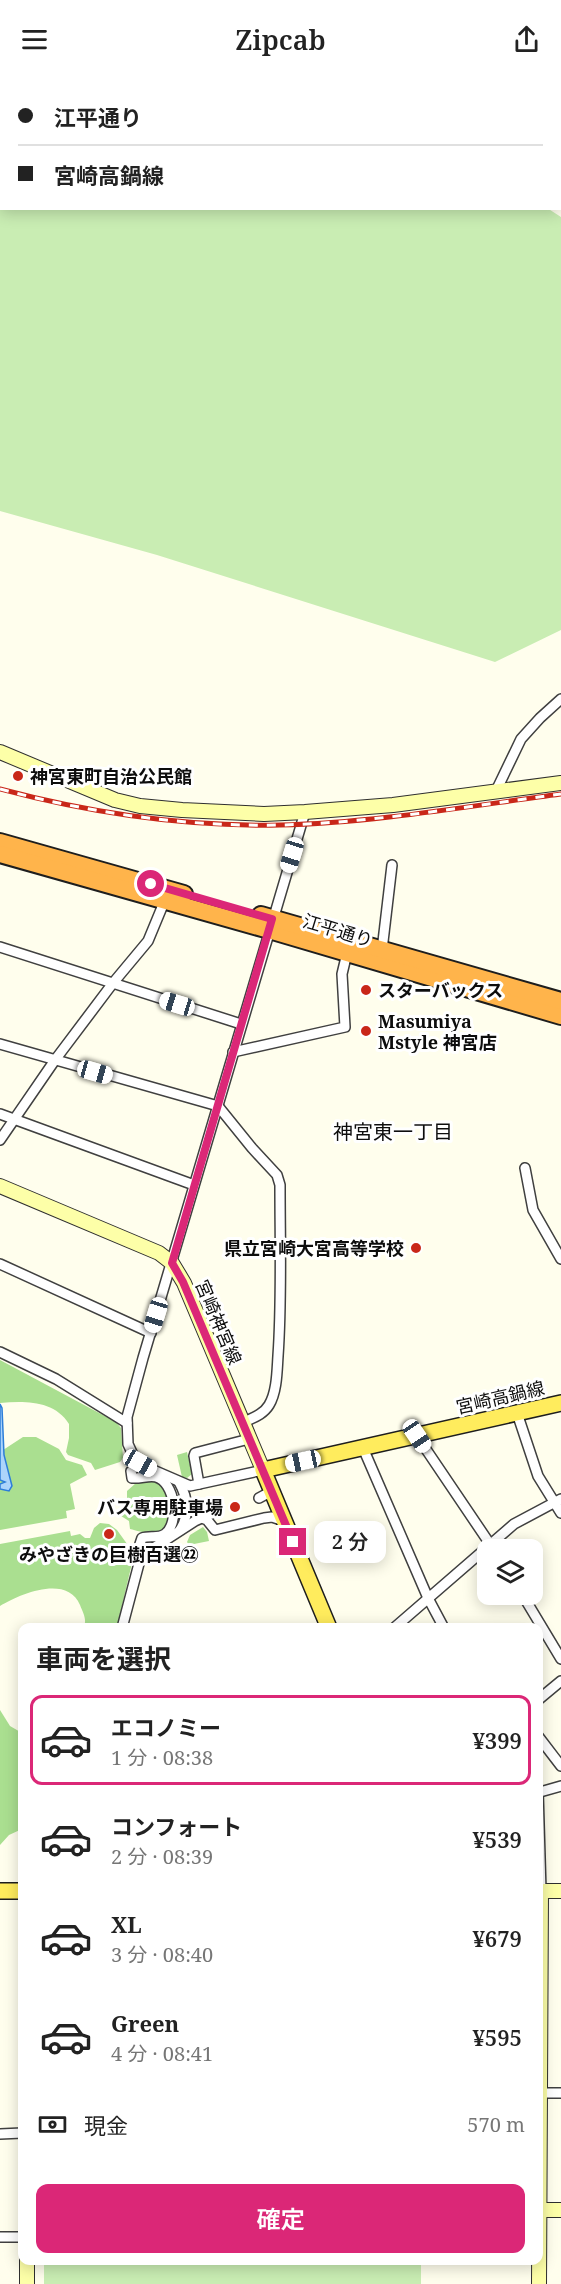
<!DOCTYPE html>
<html lang="ja">
<meta charset="utf-8">
<style>
:root{--surface:#fff;--page:#f6f6f6;--text:#222;--muted:#767676;--line:#e0e0e0;--accent:#db2777}
body{margin:0;font-family:"Noto Serif","Noto Sans JP",serif;background:var(--page);color:var(--text);height:100vh;display:flex;flex-direction:column;font-size:22px;white-space:nowrap}
*{box-sizing:border-box;margin:0}
p{font-size:20px;color:var(--muted)}
.icon{flex:none;width:33px;height:33px;fill:none;stroke:currentColor;stroke-width:2;stroke-linecap:round;stroke-linejoin:round}
.map{position:relative;flex:1;overflow:hidden}
.sheet{position:absolute;left:18px;top:1545px;width:525px;height:642px;display:flex;flex-direction:column;background:var(--surface);border-radius:12px;box-shadow:0 3px 15px #0003}
.sheet>*{flex:none}
.guide{position:absolute;left:0px;top:0px;width:561px;height:132px;box-shadow:0 3px 15px #0003;display:grid;align-content:center;height:132px;padding:0 18px;background:var(--surface)}
.fabs{position:absolute;left:477px;top:1461px;display:grid;gap:12px}
.fabs a{display:grid;place-items:center;width:66px;height:66px;border-radius:12px;background:var(--surface);box-shadow:0 3px 15px #0003;font-size:30px}
.end{position:absolute;width:27px;height:27px;margin:-14px;border:8px solid #db2777;background:#fff;box-shadow:0 0 0 3px #fff}
.from{border-radius:50%}
.bubble{position:absolute;height:42px;border-radius:12px;background:var(--surface);box-shadow:0 3px 15px #0003;font-size:20px;font-weight:600;line-height:42px;text-align:center}
.car{position:absolute;width:18px;height:36px;margin:-18px -9px;border-radius:8px;box-shadow:0 0 4px 2px #0007;background:linear-gradient(#fff 24%,#345 0 40%,#fff 0 76%,#345 0 86%,#fff 0)}
.guide b{display:flex;align-items:center;gap:21px;height:57px;font-size:22px}
.guide b+b{border-top:2px solid var(--line)}
.guide i{width:15px;height:15px;background:var(--text)}
ul{padding:0;list-style:none}
li{display:flex;align-items:center;gap:18px;height:90px;margin:0 12px 9px;padding:0 6px;border:3px solid transparent;border-radius:12px}
li div{flex:1}
li b{display:block;font-size:22px}
li em{font-style:normal;font-weight:600}
li.active{border-color:var(--accent)}
li>.icon{width:54px;height:54px;stroke-width:1.5}
h2{padding:0 18px;font-size:27px;line-height:72px}
.pay{display:flex;align-items:center;gap:15px;height:66px;padding:0 18px;font-size:22px}
.pay p{margin-inline-start:auto}
.action{display:flex;gap:12px;margin-top:auto;padding:12px 18px}
.action a{flex:1;height:69px;border-radius:12px;background:var(--accent);color:#fff;font-size:24px;font-weight:600;line-height:69px;text-align:center}
header{display:flex;justify-content:space-between;align-items:center;height:78px;padding:0 18px;background:var(--surface);font-size:27px;font-weight:600}
.map>svg:first-child{display:block}
</style>
<header><svg class="icon" aria-label="menu" viewBox="0 0 24 24"><path d="M4 6h16M4 12h16M4 18h16"/></svg>Zipcab<svg class="icon" aria-label="share" viewBox="0 0 24 24"><path d="M12 15V3M7 8l5-5 5 5M5 13v7h14v-7"/></svg></header>
<div class="map">
<svg width="561" height="2206" viewBox="0 0 561 2206">
<rect width="100%" height="100%" fill="#fffeed"/>
<g fill="#c9edb3">
<polygon points="0,0 35,1 2,2 2,130 547,130 561,139 561,552 495,584 157,477 0,433"/>
<rect x="44" y="2183" width="377" height="23"/>
</g>
<g fill="#aadf90">
<path d="M0 1282 116 1344 121 1350 123 1380 120 1384 95 1392 91 1385 68 1377 66 1374 69 1360V1346C54 1322 24 1323 0 1325Z"/>
<polygon points="23,1359 36,1359 59,1371 66,1382 82,1387 87,1397 70,1406 75,1431 66,1433 67,1440 0,1452 0,1374"/>
<polygon points="187,1374 192,1396 187,1400 182,1399 177,1377"/>
<path d="M144 1402C149 1402 154 1402 158 1405 170 1413 176 1449 158 1454 150 1457 138 1453 130 1451L129 1443 121 1438 120 1430 127 1422V1413L136 1405Z"/>
<path d="M100 1445 109 1446 117 1452 130 1470 132 1485 117 1549H84C87 1541 83 1535 80 1527 67 1496 20 1516 0 1528V1466L70 1453 71 1458 80 1456 85 1460H90L94 1450Z"/>
<polygon points="203,1449 207,1454 209,1463 189,1467 187,1464 190,1457"/>
<polygon points="0,1632 10,1648 22,1655 22,1751 9,1757 0,1767"/>
</g>
<polygon fill="#acd4fb" stroke="#2d7ed9" stroke-width="1.5" points="0,1326 2,1330 4,1377 12,1408 9,1413 0,1411 0,1406 5,1404 0,1402"/>
<g fill="none" stroke-linecap="round" stroke-linejoin="round">
<defs>
<g id="street">
<polyline points="61,0 79,2"/>
<polyline points="261,0 272,2"/>
<polyline points="435,2 435,0"/>
<polyline points="507,2 507,0"/>
<polyline points="531,2 535,0"/>
<polyline points="560,120 561,117"/>
<polyline points="495,715 521,661 540,640 561,621"/>
<polyline points="0,869 241,946"/>
<polyline points="382,872 392,787"/>
<path d="M0 966 218 1028 252 1070 277 1097 280 1107C280 1164 282 1221 278 1278 277 1293 277 1314 269 1327 263 1337 252 1340 242 1345"/>
<polyline points="233,974 345,949 342,896 347,875"/>
<polyline points="0,1036 194,1107"/>
<polyline points="0,1062 55,982 113,905 148,863 165,822"/>
<polyline points="525,1090 533,1132 561,1181"/>
<polyline points="0,1186 151,1255"/>
<polyline points="0,1274 56,1301 127,1345"/>
<polyline points="517,1335 538,1398 561,1435"/>
<polyline points="417,1358 494,1472"/>
<polyline points="363,1370 428,1520 444,1550"/>
<path d="M140 1385 131 1393 132 1400C140 1401 149 1397 156 1399 175 1404 180 1445 165 1456 158 1461 150 1457 142 1460L140 1466 142 1471 147 1474"/>
<polyline points="263,1392 190,1408 153,1392 134,1379 128,1366 127,1339 143,1280 305,734"/>
<path d="M179 1404C188 1420 190 1436 180 1452"/>
<polyline points="199,1406 194,1378 195,1375 249,1361"/>
<polyline points="259,1420 272,1413"/>
<polyline points="202,1440 207,1442 215,1452 264,1440 272,1439 284,1443"/>
<polyline points="522,1516 561,1581"/>
<polyline points="122,1550 141,1478 195,1443 213,1435"/>
<polyline points="394,1550 514,1446 561,1421"/>
<polyline points="538,1622 561,1603"/>
<polyline points="538,1658 561,1688"/>
<polyline points="538,1712 541,1813"/>
<polyline points="540,1714 561,1708"/>
<polyline points="540,2015 561,2015"/>
<polyline points="0,2056 22,2055"/>
<polyline points="0,2159 22,2159"/>
</g>
<g id="secondary">
<polyline points="0,674 115,722 140,728 182,732 264,736 305,734 393,727 561,705"/>
<polyline points="0,1108 159,1175 172,1185 184,1205 263,1392"/>
<polyline points="538,1813 561,1813"/>
<polyline points="540,2132 561,2132"/>
<polyline points="27,2182 27,2206"/>
<polyline points="539,2206 541,1813"/>
</g>
<g id="primary">
<polyline points="329,1550 263,1392 561,1325"/>
<polyline points="0,1813 22,1813"/>
</g>
<g id="highway">
<polyline points="0,764 184,816"/>
<polyline points="0,776 269,852 561,938"/>
<polyline points="261,837 561,923"/>
</g>
</defs>
<use href="#street" stroke="#404040" stroke-width="12"/>
<use href="#secondary" stroke="#2f2f2f" stroke-width="16"/>
<use href="#primary" stroke="#1e1e1e" stroke-width="18"/>
<use href="#highway" stroke="#1e1e1e" stroke-width="20"/>
<use href="#street" stroke="#fff" stroke-width="9"/>
<use href="#secondary" stroke="#fdffa8" stroke-width="14"/>
<use href="#primary" stroke="#ffec5d" stroke-width="15"/>
<use href="#highway" stroke="#ffb44b" stroke-width="16"/>
<defs>
<path id="rail" d="M0 711C90 735 186 749 280 747 371 745 470 728 561 716"/>
</defs>
<use href="#rail" stroke="#c92719" stroke-width="5"/>
<use href="#rail" stroke="#fff" stroke-width="3" stroke-dasharray="9" stroke-linecap="butt"/>
</g>
<g fill="none" stroke-linecap="round" stroke-linejoin="round">
<polyline stroke="#db2777" stroke-width="8" points="151,806 272,841 172,1185 183,1204 293,1464"/>
</g>
<g fill="#c92719" stroke="#fff" stroke-width="2">
<circle cx="18" cy="698" r="6"/>
<circle cx="366" cy="912" r="6"/>
<circle cx="366" cy="953" r="6"/>
<circle cx="416" cy="1170" r="6"/>
<circle cx="235" cy="1429" r="6"/>
<circle cx="109" cy="1456" r="6"/>
</g>
<g text-anchor="middle" dominant-baseline="central" stroke-width="6" stroke-linejoin="round" paint-order="stroke">
<g font-size="18" font-weight="bold" fill="#0d0d0d" stroke="#fff" text-anchor="start">
<text x="30" y="698">神宮東町自治公民館</text>
<text x="378" y="912">スターバックス</text>
<text x="378" y="943">Masumiya<tspan x="378" dy="21">Mstyle 神宮店</tspan></text>
<text x="404" y="1170" text-anchor="end">県立宮崎大宮高等学校</text>
<text x="223" y="1429" text-anchor="end">バス専用駐車場</text>
<text x="109" y="1476" text-anchor="middle">みやざきの巨樹百選㉒</text>
</g>
<g font-size="18" fill="#0d0d0d" stroke="#fff">
<text transform="translate(338 852) rotate(17)">江平通り</text>
<text transform="translate(219 1244) rotate(67)">宮崎神宮線</text>
<text transform="translate(500 1319) rotate(-13)">宮崎高鍋線</text>
</g>
<g font-size="20" fill="#0d0d0d" stroke="#fff">
<text x="393" y="1053">神宮東一丁目</text>
</g>
</g>
</svg>
<div class="fabs">
<a><svg class="icon" aria-label="layers" viewBox="0 0 24 24"><path d="M12 4l9 5-9 5-9-5zM3 14l9 5 9-5"/></svg></a>
</div>
<i class="end from" style="left:151px;top:806px"></i>
<i class="end" style="left:293px;top:1464px"></i>
<div class="bubble" style="left:314px;top:1443px;width:72px">2 分</div>
<i class="car" style="left:292px;top:777px;rotate:197deg"></i>
<i class="car" style="left:177px;top:926px;rotate:287deg"></i>
<i class="car" style="left:95px;top:994px;rotate:106deg"></i>
<i class="car" style="left:156px;top:1237px;rotate:197deg"></i>
<i class="car" style="left:417px;top:1358px;rotate:146deg"></i>
<i class="car" style="left:303px;top:1383px;rotate:258deg"></i>
<i class="car" style="left:140px;top:1385px;rotate:119deg"></i>
<div class="guide">
<b><i class="from"></i>江平通り</b>
<b><i></i>宮崎高鍋線</b>
</div>
<section class="sheet">
<h2>車両を選択</h2>
<ul>
<li class="active"><svg class="icon" aria-label="car" viewBox="0 0 24 24"><path d="M5 17H2v-5l4-1 3-4h7l3 4 3 1v5h-3M9 17h6M6 11h13"/><circle cx="7" cy="17" r="2"/><circle cx="17" cy="17" r="2"/></svg><div><b>エコノミー</b><p>1 分 · 08:38</p></div><em>¥399</em></li>
<li><svg class="icon" aria-label="car" viewBox="0 0 24 24"><path d="M5 17H2v-5l4-1 3-4h7l3 4 3 1v5h-3M9 17h6M6 11h13"/><circle cx="7" cy="17" r="2"/><circle cx="17" cy="17" r="2"/></svg><div><b>コンフォート</b><p>2 分 · 08:39</p></div><em>¥539</em></li>
<li><svg class="icon" aria-label="car" viewBox="0 0 24 24"><path d="M5 17H2v-5l4-1 3-4h7l3 4 3 1v5h-3M9 17h6M6 11h13"/><circle cx="7" cy="17" r="2"/><circle cx="17" cy="17" r="2"/></svg><div><b>XL</b><p>3 分 · 08:40</p></div><em>¥679</em></li>
<li><svg class="icon" aria-label="car" viewBox="0 0 24 24"><path d="M5 17H2v-5l4-1 3-4h7l3 4 3 1v5h-3M9 17h6M6 11h13"/><circle cx="7" cy="17" r="2"/><circle cx="17" cy="17" r="2"/></svg><div><b>Green</b><p>4 分 · 08:41</p></div><em>¥595</em></li>
</ul>
<div class="pay"><svg class="icon" aria-label="cash" viewBox="0 0 24 24"><path d="M3 7h18v10H3z"/><circle cx="12" cy="12" r="2"/></svg>現金<p>570 m</p></div>
<div class="action"><a>確定</a></div>
</section>
</div>
